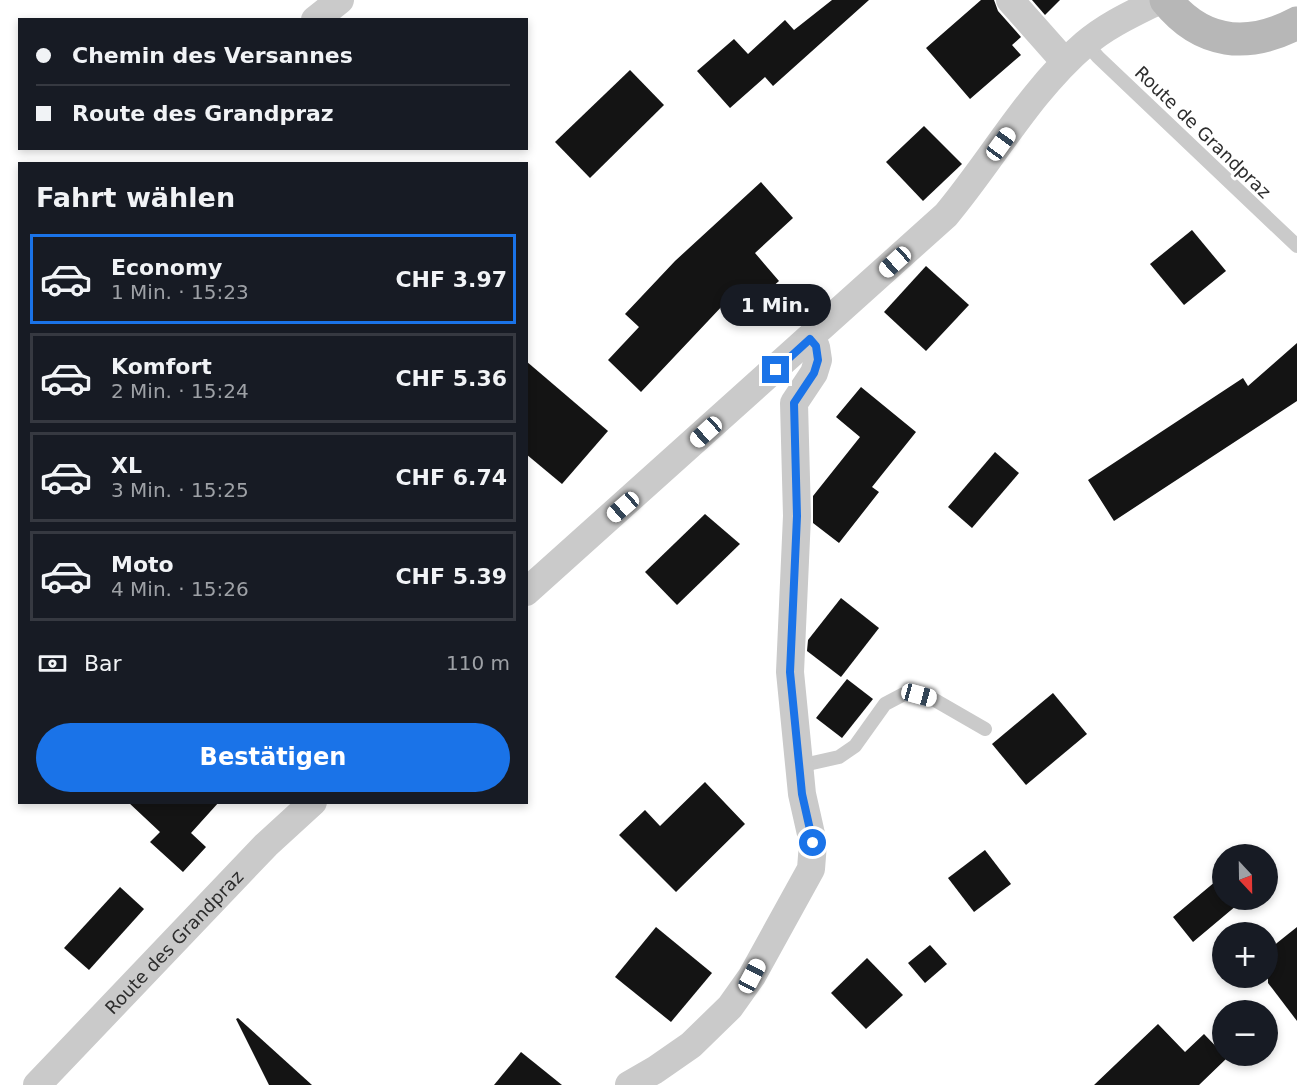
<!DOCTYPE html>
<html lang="de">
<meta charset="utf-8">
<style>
:root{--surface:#171b24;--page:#242831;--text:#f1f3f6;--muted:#9ea1a6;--line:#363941;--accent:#1a73e8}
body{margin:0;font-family:"DejaVu Sans",sans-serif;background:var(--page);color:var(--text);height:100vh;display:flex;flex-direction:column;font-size:22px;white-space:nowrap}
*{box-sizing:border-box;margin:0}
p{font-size:20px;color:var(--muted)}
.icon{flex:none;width:33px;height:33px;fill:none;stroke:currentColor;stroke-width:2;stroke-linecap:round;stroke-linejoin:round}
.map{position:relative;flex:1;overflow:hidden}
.sheet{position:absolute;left:18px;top:162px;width:510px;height:642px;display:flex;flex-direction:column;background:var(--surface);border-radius:0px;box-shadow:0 3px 9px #0003}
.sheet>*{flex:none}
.guide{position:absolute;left:18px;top:18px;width:510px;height:132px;border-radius:0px;box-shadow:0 3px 9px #0003;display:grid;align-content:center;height:132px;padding:0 18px;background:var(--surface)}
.needle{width:39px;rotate:158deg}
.buttons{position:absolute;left:1212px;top:844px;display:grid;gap:12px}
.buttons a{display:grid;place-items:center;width:66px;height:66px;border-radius:50%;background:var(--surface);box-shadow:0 3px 9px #0003;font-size:30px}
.end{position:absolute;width:27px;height:27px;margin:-14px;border:8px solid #1a73e8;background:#fff;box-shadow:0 0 0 3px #fff}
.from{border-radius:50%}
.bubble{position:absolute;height:42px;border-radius:21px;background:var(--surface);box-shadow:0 3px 9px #0003;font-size:20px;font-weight:600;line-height:42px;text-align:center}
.car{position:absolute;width:18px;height:36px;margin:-18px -9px;border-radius:8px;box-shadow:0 0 4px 2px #0007;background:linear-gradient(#fff 24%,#345 0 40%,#fff 0 76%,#345 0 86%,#fff 0)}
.guide b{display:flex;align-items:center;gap:21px;height:57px;font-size:22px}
.guide b+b{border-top:2px solid var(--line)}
.guide i{width:15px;height:15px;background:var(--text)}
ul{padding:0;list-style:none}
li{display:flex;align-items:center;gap:18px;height:90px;margin:0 12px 9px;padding:0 6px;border:3px solid var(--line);border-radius:0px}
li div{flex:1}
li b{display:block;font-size:22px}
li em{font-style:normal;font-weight:600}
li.on{border-color:var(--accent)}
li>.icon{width:54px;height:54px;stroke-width:1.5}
h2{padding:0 18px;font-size:27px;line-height:72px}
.pay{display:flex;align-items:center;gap:15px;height:66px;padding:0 18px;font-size:22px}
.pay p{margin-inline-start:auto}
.primary-button{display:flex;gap:12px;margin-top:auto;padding:12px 18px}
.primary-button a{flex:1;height:69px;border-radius:36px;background:var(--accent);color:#fff;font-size:24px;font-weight:600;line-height:69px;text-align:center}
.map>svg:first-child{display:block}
</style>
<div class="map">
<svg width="1297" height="1085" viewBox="0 0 1297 1085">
<rect width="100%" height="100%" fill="#fff"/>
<g fill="#141414">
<polygon points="832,0 869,0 773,86 765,77 730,108 697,71 734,39 748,54 785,20 794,30"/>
<polygon points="981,0 994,0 998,11 1021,37 1012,45 1021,55 970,99 926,48"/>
<polygon points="1032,0 1060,0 1045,15"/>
<polygon points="630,70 664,105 590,178 555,142"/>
<polygon points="924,126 962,164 923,201 886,162"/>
<polygon points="761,182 793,218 755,253 779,281 738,318 725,303 641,392 608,360 639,327 625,314 675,261"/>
<polygon points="1192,230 1226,271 1184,305 1150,264"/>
<polygon points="926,266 969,305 926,351 884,312"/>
<polygon points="1297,343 1297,401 1114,521 1088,480 1243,378 1248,386"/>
<polygon points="526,361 608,431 562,484 526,454"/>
<polygon points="861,387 916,432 872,487 879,492 839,543 813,523 813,496 860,437 836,417"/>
<polygon points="995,452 1019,473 972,528 948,507"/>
<polygon points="705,514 740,544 677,605 645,572"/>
<polygon points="841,598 879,628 841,677 807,651 808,640"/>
<polygon points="847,679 873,699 842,738 816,718"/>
<polygon points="1053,693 1087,734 1026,785 992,744"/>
<polygon points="705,782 745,824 676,892 619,835 645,810 660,826"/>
<polygon points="128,802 219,802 191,833 206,847 183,872 150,842 160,832"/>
<polygon points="985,850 1011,884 974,912 948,878"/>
<polygon points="1222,876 1222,900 1243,900 1193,942 1173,917"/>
<polygon points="120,887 144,909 89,970 64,948"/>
<polygon points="656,927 712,973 671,1022 615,977"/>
<polygon points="1297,927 1297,1021 1268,983 1268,950"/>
<polygon points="930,945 947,964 925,983 908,963"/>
<polygon points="867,958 903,995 866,1029 831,993"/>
<polygon points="238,1018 312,1085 269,1085 236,1019"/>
<polygon points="1158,1024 1185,1052 1204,1034 1227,1058 1199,1085 1094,1085"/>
<polygon points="521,1052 562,1085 494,1085"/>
</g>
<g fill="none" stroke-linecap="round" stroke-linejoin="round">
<g stroke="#cacaca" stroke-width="14">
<polyline points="1086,43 1098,57 1297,246"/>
<polyline points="799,766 839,757 855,746 885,704 904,694 919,695 933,699 985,729"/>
</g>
<g stroke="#cacaca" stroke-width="28">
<polyline points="1010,0 1065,62"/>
<polyline points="315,20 340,0"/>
<path d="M526 592 946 215C993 159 1029 92 1085 44 1107 25 1134 13 1160 0"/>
<path id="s1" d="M37 1085 266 845 313 802"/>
<polyline points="629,1085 655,1070 691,1045 730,1007 752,976 811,869 813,843 802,794 790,672 797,516 794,403 814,373 818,360 816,347 810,339"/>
</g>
<path stroke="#b7b7b7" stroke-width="33" d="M1166 0C1202 45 1248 49 1297 23"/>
</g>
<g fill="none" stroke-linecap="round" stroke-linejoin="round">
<polyline stroke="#1a73e8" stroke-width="8" points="776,370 810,339 816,346 818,360 814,373 794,403 797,516 790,672 802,794 813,843"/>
</g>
<g text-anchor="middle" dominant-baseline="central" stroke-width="6" stroke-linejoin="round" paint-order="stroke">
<g font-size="18" fill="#2d2d2d" stroke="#fff">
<text transform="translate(1203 132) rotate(44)">Route de Grandpraz</text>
<text stroke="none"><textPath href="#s1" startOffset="198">Route des Grandpraz</textPath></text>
</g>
</g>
</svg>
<div class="buttons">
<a><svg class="needle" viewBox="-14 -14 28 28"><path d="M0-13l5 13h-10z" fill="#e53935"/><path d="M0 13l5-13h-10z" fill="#9ea1a6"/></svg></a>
<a>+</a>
<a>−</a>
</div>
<i class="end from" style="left:813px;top:843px"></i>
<i class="end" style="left:776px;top:370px"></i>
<div class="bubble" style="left:720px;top:284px;width:111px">1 Min.</div>
<i class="car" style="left:1001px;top:144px;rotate:36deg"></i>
<i class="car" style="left:895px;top:262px;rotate:228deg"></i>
<i class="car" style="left:706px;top:432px;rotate:228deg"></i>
<i class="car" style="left:623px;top:507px;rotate:229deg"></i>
<i class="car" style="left:919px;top:695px;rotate:105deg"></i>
<i class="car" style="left:752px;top:976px;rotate:28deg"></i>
<div class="guide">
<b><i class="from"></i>Chemin des Versannes</b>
<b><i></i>Route des Grandpraz</b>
</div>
<section class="sheet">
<h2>Fahrt wählen</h2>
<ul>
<li class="on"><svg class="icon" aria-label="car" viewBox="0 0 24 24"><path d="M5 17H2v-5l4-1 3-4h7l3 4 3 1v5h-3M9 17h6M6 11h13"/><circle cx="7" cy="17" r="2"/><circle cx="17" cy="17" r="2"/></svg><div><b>Economy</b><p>1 Min. · 15:23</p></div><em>CHF 3.97</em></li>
<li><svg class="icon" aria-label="car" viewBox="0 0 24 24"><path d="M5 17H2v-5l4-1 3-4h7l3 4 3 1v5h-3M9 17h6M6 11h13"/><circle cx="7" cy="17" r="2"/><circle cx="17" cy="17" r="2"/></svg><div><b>Komfort</b><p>2 Min. · 15:24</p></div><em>CHF 5.36</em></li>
<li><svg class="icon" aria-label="car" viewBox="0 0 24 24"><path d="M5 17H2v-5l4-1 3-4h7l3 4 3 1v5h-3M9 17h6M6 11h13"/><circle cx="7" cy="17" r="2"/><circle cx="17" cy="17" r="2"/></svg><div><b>XL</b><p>3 Min. · 15:25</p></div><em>CHF 6.74</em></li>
<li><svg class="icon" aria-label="car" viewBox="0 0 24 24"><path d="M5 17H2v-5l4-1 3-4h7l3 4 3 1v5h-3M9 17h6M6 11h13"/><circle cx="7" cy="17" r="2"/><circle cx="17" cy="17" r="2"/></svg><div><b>Moto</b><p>4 Min. · 15:26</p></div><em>CHF 5.39</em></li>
</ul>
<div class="pay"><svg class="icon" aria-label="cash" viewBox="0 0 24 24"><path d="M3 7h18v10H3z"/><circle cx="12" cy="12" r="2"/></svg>Bar<p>110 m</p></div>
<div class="primary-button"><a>Bestätigen</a></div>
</section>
</div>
